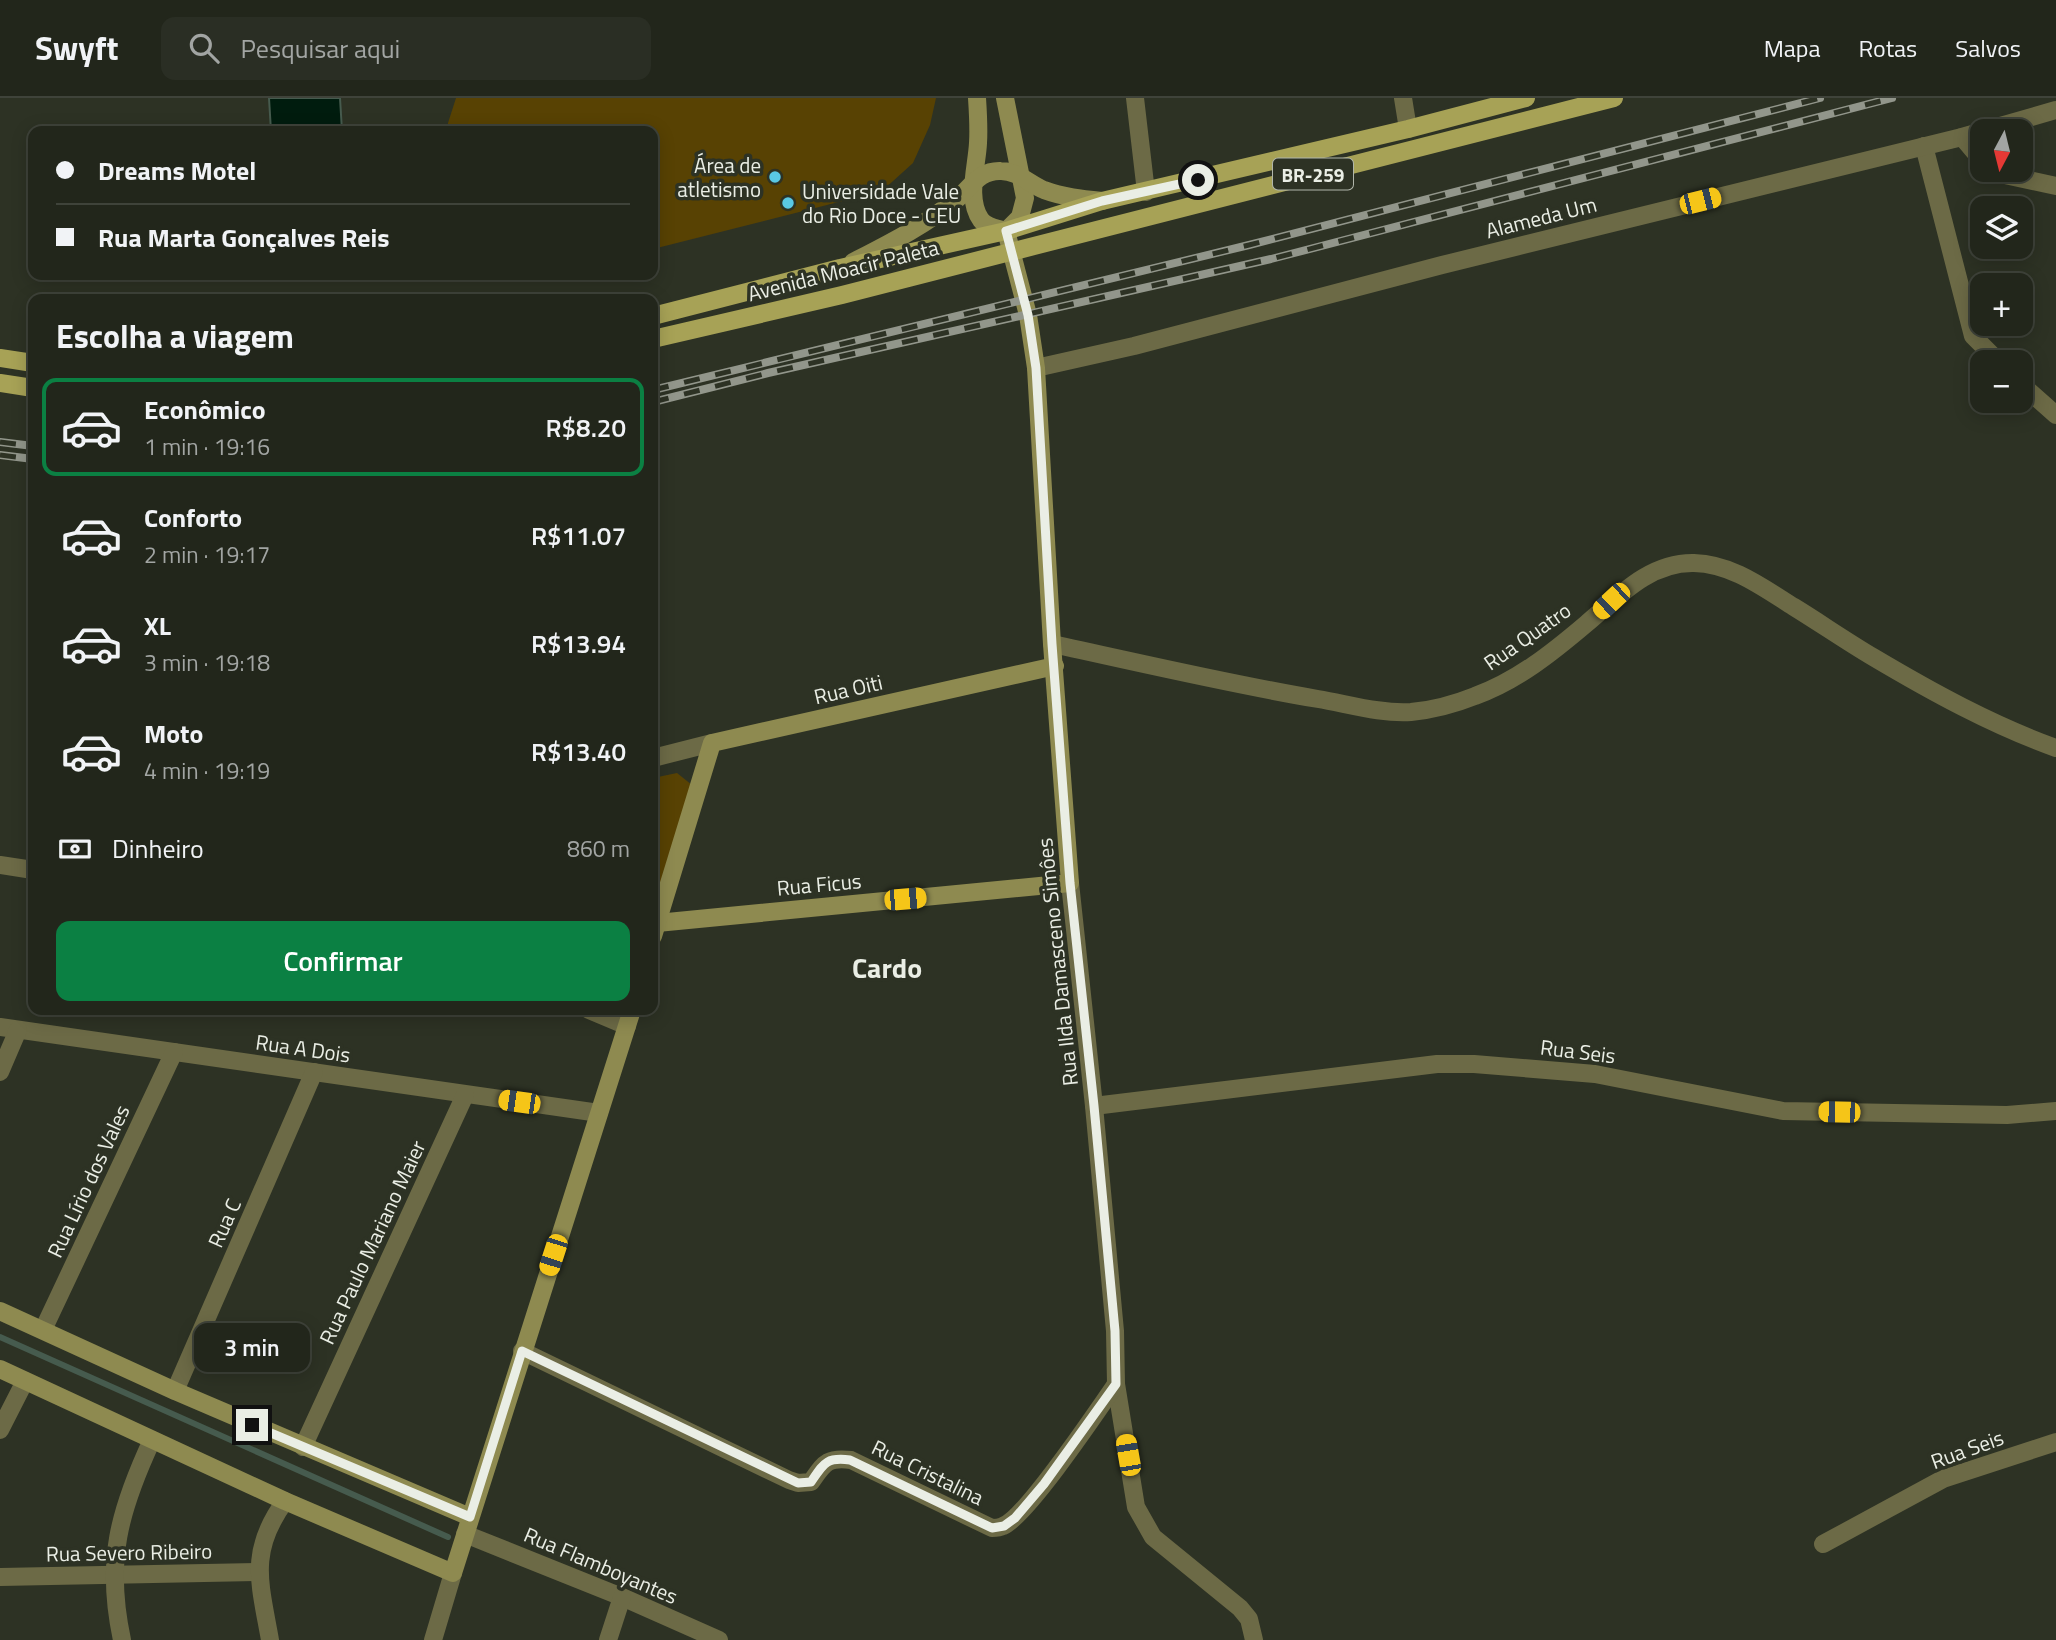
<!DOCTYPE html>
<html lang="pt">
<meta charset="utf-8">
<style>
:root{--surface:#22261b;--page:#2a2e24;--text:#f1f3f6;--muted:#a2a5a3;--line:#3f433a;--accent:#0b8043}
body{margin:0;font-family:"Titillium Web",sans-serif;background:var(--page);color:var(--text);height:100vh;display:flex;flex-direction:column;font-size:26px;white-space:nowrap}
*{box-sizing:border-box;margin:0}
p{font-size:23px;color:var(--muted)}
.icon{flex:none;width:38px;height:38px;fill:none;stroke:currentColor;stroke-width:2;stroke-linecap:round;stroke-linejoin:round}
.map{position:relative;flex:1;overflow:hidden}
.side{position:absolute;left:28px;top:196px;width:630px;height:721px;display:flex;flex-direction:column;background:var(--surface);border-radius:14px;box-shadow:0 4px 18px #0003,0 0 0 2px var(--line)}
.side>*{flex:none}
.banner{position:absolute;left:28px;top:28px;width:630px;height:154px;border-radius:14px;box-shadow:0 4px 18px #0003,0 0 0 2px var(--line);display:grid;align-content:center;height:154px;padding:0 28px;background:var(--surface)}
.needle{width:46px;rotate:187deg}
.tools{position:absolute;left:1970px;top:21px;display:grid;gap:14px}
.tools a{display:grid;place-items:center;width:63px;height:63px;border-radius:14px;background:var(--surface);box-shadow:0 4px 18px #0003,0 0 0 2px var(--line);font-size:35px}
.end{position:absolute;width:32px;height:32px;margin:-16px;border:9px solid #eaeee5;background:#111;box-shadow:0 0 0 4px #111}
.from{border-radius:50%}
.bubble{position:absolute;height:49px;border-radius:14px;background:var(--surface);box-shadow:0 4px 18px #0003,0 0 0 2px var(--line);font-size:23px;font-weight:600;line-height:49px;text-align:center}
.car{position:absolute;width:21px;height:42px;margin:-21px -10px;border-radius:9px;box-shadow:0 0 5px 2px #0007;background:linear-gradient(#f5c518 24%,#345 0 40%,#f5c518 0 76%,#345 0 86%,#f5c518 0)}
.banner b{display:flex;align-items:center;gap:24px;height:66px;font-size:26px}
.banner b+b{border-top:2px solid var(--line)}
.banner i{width:18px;height:18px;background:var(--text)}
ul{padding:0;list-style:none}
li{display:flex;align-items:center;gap:21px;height:98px;margin:0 14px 10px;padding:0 14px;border:4px solid transparent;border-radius:14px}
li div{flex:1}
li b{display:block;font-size:26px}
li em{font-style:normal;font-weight:600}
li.active{border-color:var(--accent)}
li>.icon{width:63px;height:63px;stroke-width:1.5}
h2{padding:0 28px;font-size:32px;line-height:84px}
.pay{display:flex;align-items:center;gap:18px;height:77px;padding:0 28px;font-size:26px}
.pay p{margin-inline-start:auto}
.primary-button{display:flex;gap:14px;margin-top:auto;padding:14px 28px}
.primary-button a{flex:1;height:80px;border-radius:14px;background:var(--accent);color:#fff;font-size:28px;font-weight:600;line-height:80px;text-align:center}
header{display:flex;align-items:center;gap:42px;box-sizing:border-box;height:98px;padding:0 35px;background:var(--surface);border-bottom:2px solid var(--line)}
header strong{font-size:33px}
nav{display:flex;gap:38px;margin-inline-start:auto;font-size:24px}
.search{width:490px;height:63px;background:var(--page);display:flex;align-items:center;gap:18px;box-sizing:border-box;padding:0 24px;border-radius:14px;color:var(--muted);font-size:26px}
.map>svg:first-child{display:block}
</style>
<header>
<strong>Swyft</strong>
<div class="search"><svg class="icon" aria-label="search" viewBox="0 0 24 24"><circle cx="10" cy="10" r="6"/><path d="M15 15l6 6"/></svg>Pesquisar aqui</div>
<nav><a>Mapa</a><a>Rotas</a><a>Salvos</a></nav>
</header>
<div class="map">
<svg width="2056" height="1542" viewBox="0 0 2056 1542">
<rect width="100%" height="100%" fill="#2d3224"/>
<g fill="#584203">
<polygon points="456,0 936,0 930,27 913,65 882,93 653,151 653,33 448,33 448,25"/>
<polygon points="677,675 692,687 653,818 653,680"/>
</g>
<polygon fill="#001c0e" stroke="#465b4e" stroke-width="2" points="269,0 340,0 342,33 271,33"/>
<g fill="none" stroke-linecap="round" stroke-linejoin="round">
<polyline stroke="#465b4e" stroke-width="6" points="0,1239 448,1439"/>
<g stroke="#6c6a46" stroke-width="18">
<polyline points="1135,0 1146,94"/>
<polyline points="1403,0 1408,31"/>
<polyline points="1962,39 1983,64"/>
<polyline points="1924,48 1973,238 1999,264"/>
<polyline points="1989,72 1991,74 2056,88"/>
<polyline points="1036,270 1134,248 1442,167 1962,39 2056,12"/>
<polyline points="2021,286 2056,317"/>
<path d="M1052 546C1141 565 1229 586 1318 601 1348 606 1381 616 1411 614 1433 612 1455 606 1475 598 1517 583 1553 554 1586 526 1618 499 1649 464 1694 465 1732 466 1762 489 1794 509 1820 525 1846 543 1873 559 1932 594 1992 627 2056 650"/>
<polyline points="653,660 712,645"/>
<polyline points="0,767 33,772"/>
<polyline points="1070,785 1094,1008 1115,1233 1116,1286 1136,1409 1153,1439 1240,1510 1249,1521 1254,1542"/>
<polyline points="589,912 627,928"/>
<polyline points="0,929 599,1015"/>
<polyline points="0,974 18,932"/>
<polyline points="1094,1008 1437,966 1474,966 1595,976 1783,1013 2007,1017 2056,1013"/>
<polyline points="43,1232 174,954"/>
<path d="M522 1253 789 1382 798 1385 811 1384C824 1366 826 1359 851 1362L992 1430C996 1430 999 1430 1003 1428 1026 1419 1098 1312 1116 1286"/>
<polyline points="175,1293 314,974"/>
<polyline points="0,1332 25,1283"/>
<polyline points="303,1349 465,997"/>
<polyline points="465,1436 622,1499 719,1542"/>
<polyline points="1823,1446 1943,1381 2056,1344"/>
<polyline points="0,1479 258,1474"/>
<path d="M122 1542C105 1463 119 1413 152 1342"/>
<path d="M270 1542C260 1485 248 1454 285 1403"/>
<polyline points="433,1542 453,1475"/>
<polyline points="608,1542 622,1499"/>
</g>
<g stroke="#8e8a50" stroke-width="18">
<path d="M977 0C978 15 979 30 978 45 977 68 966 101 981 122 987 130 997 130 1006 133"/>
<polyline points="1005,0 1025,100 1020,119 1006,133"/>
<path d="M853 164C890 145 926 127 958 100 972 88 980 72 1001 73 1018 73 1029 86 1044 92 1063 99 1082 101 1102 103"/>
<polyline points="657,825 1070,785 1052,546 1036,270 1028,217 1006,133"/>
<polyline points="653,838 712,645 1055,568"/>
<polyline points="0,1213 175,1293 470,1419"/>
<polyline points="0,1271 285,1403 453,1475 632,912"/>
</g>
<g stroke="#a7a256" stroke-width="18">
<polyline points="653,218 840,170 1006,133 1102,103 1408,31 1526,0"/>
<polyline points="653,241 842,197 1614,0"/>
<polyline points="0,260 33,265"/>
<polyline points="0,285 33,290"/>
</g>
<defs>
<g id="rail">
<polyline points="653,292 1249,147 1820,0"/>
<polyline points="653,304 768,275 1271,161 1892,0"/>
<polyline points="0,344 33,348"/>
<polyline points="0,357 33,361"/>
</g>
</defs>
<use href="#rail" stroke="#92968b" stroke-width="8"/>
<use href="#rail" stroke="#2d3224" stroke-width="5" stroke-dasharray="16" stroke-linecap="butt"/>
</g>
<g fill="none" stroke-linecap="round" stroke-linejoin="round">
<path stroke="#eaeee5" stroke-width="9" d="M252 1327 470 1419 522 1253 798 1385 811 1384C824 1365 826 1359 850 1362L992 1430 1004 1428 1015 1420 1044 1386 1116 1286 1115 1233 1094 1008 1070 785 1052 546 1036 270 1028 217 1006 133 1102 103 1198 82"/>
</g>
<g fill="#59c8e4" stroke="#2d3224" stroke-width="2.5">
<circle cx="775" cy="79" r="7"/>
<circle cx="788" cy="105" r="7"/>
</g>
<g text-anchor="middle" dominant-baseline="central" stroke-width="7" stroke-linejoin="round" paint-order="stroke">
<rect fill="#2d3224" stroke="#b1b6ab" stroke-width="2" x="1273" y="60.5" width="80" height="31" rx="5"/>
<g font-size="19" font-weight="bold" fill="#eaeee5">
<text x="1313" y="76">BR-259</text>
</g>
<g font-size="21" fill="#eaeee5" stroke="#2d3224" text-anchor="end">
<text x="761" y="67">Área de<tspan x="761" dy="24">atletismo</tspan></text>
<text x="802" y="93" text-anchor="start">Universidade Vale<tspan x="802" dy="24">do Rio Doce - CEU</tspan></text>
</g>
<g font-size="21" fill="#eaeee5" stroke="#2d3224">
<text transform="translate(1541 119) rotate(-14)">Alameda Um</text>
<text transform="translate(843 172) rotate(-14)">Avenida Moacir Paleta</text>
<text transform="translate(1527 538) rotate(-35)">Rua Quatro</text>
<text transform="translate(848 591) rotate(-13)">Rua Oiti</text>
<text transform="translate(819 786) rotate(-5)">Rua Ficus</text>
<text transform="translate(1057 864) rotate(-96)">Rua Ilda Damasceno Simôes</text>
<text transform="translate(303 950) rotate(8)">Rua A Dois</text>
<text transform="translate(1578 953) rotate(7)">Rua Seis</text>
<text transform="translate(88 1083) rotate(-65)">Rua Lírio dos Vales</text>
<text transform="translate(224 1125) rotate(-66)">Rua C</text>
<text transform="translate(372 1144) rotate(-65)">Rua Paulo Mariano Maier</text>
<text transform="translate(1967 1351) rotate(-20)">Rua Seis</text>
<text transform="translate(928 1374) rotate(26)">Rua Cristalina</text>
<text transform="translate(129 1454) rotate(-1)">Rua Severo Ribeiro</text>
<text transform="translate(601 1467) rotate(23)">Rua Flamboyantes</text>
</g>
<g font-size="28" font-weight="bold" fill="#eaeee5" stroke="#2d3224">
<text x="887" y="869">Cardo</text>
</g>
</g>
</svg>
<div class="tools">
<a><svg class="needle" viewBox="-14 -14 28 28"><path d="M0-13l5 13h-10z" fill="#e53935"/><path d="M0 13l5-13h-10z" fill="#a2a5a3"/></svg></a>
<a><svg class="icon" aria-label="layers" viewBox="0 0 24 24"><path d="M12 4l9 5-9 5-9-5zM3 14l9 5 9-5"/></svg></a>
<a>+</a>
<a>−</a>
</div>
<i class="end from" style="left:1198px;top:82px"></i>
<i class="end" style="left:252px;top:1327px"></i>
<div class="bubble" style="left:194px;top:1225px;width:116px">3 min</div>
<i class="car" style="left:1700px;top:103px;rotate:76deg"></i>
<i class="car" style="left:1611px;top:503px;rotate:227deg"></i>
<i class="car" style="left:905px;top:801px;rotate:85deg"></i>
<i class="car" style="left:519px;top:1004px;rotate:278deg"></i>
<i class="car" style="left:1839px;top:1014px;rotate:271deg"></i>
<i class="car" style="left:553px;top:1157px;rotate:198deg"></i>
<i class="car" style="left:1128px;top:1357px;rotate:350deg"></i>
<div class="banner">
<b><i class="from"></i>Dreams Motel</b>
<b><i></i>Rua Marta Gonçalves Reis</b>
</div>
<section class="side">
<h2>Escolha a viagem</h2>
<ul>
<li class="active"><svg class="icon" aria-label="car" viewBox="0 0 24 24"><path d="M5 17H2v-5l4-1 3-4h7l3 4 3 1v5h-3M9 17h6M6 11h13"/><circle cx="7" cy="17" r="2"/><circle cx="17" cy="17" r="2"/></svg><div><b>Econômico</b><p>1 min · 19:16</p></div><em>R$8.20</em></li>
<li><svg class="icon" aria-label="car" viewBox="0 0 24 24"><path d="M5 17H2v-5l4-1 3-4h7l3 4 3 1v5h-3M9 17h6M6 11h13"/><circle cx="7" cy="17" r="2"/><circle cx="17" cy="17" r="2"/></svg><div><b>Conforto</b><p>2 min · 19:17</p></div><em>R$11.07</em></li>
<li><svg class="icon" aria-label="car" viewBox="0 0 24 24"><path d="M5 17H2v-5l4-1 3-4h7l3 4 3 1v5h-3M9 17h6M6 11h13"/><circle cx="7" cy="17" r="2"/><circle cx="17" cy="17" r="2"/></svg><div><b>XL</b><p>3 min · 19:18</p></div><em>R$13.94</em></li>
<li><svg class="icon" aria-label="car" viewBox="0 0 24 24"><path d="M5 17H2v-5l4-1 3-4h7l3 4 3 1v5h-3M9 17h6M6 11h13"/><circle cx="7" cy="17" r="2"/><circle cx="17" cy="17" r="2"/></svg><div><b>Moto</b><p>4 min · 19:19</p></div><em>R$13.40</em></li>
</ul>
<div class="pay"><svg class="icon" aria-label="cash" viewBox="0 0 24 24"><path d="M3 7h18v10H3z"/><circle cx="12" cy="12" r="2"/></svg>Dinheiro<p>860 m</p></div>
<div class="primary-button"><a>Confirmar</a></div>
</section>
</div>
